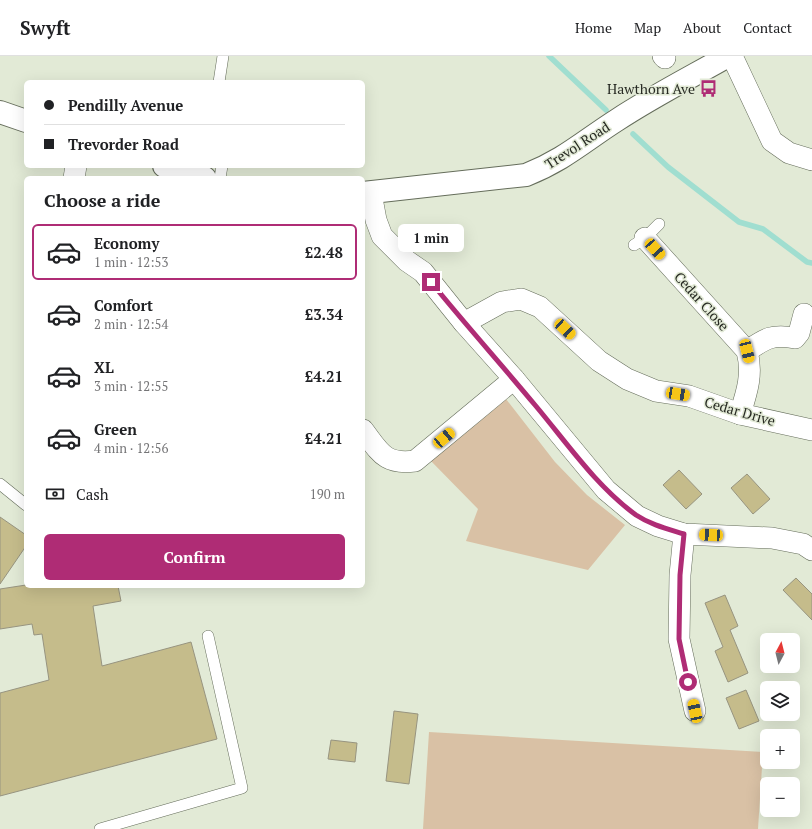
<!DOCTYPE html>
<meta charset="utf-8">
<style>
:root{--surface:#fff;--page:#f2f2f2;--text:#202124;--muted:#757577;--line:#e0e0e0;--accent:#af2c75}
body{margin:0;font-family:"PT Serif",serif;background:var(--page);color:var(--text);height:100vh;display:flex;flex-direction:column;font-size:15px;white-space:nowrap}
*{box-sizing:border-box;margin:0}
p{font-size:13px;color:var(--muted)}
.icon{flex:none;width:22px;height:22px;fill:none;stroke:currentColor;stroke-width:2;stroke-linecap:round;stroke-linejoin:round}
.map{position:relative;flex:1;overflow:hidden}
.drawer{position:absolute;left:24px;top:120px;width:341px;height:412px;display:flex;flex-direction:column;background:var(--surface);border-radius:6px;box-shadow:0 4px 16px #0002}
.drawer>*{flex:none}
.guide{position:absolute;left:24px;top:24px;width:341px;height:88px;border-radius:6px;box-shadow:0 4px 16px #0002;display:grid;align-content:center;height:88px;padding:0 20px;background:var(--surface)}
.needle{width:26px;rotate:7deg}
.fabs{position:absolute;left:760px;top:577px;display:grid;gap:8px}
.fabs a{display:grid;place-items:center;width:40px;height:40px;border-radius:6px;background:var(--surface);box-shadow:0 4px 16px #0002;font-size:20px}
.end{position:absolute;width:18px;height:18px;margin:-9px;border:5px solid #af2c75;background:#fff;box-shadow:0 0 0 2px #fff}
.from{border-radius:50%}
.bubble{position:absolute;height:28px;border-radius:6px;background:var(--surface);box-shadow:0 4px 16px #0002;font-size:13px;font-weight:700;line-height:28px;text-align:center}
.car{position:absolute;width:12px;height:24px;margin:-12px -6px;border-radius:5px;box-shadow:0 0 3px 1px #0007;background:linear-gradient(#f5c518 24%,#345 0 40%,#f5c518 0 76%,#345 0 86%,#f5c518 0)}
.guide b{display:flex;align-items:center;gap:14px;height:38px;font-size:15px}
.guide b+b{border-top:1px solid var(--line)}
.guide i{width:10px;height:10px;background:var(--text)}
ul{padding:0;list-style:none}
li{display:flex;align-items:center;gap:12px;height:56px;margin:0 8px 6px;padding:0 12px;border:2px solid transparent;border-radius:6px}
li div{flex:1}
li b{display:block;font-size:15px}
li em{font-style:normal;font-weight:700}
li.selected{border-color:var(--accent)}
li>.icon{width:36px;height:36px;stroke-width:1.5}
h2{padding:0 20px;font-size:18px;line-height:48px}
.pay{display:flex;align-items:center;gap:10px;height:44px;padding:0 20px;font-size:15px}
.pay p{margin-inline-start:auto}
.action{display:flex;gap:8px;margin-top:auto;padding:8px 20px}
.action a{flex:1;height:46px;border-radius:6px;background:var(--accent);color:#fff;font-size:16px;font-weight:700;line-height:46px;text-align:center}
header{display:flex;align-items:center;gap:24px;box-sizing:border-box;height:56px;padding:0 20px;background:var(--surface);border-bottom:1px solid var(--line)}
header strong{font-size:19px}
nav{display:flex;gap:22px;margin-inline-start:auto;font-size:14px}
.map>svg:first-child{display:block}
</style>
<header>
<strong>Swyft</strong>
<nav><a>Home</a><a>Map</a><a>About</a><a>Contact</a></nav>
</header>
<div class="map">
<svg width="812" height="773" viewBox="0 0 812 773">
<rect width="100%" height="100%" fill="#e2ead6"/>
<g fill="#d9c1a5">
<polygon points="506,343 555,406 587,439 625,469 588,514 466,485 478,453 430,404"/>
<polygon points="429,676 763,696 758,773 423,773"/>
</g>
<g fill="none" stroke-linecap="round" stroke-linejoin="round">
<g stroke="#a0ded0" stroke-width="5.5">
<polyline points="549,0 606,54"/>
<polyline points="633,78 668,111 739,166 763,173 807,206 812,207"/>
</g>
</g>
<g fill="#c5bc8b" stroke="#979480">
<polygon points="679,414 702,438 686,453 663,429"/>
<polygon points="747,418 770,443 753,458 731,432"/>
<polygon points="0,461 26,479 26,490 0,528"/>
<polygon points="796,522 812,538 812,564 783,534"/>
<polygon points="26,529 118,530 121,545 93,550 102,610 191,586 217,683 0,740 0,637 49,624 42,578 34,579 32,568 0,573 0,533"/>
<polygon points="725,539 738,570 730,574 748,617 728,626 715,595 723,591 705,547"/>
<polygon points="746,634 759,665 739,673 726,642"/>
<polygon points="394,655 418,658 409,728 386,725"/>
<polygon points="331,684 357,687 355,706 328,703"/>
</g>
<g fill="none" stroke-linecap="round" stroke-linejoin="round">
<defs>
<g id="service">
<polyline points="219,26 223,0"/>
<polyline points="220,122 222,110"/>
<polyline points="634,189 645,182 659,168"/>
<polyline points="0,428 26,449"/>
<polyline points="100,773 242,732 208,580"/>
</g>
<g id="minor">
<polyline points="663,0 665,2"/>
<polyline points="732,0 772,85 789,97 812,104"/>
<polyline points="74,122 76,110"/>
<polyline points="371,137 376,164 382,180 407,205 423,216 464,267 514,323 606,434 637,460 658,470 684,478 772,482 803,488 812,494"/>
<path d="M645 182 747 295C753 318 747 336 740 358"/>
<polyline points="464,267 502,246 521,243 540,251 599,305 627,323 656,335 689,340 740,358 812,374"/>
<path d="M747 295C766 282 772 278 795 282L799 277 804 258"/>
<path d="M363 374C380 396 384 409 415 405L514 323"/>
<polyline points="684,478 680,519 679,583 695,655"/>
</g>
<g id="tertiary">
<polyline points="0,56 26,65"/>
<polyline points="164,110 205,122"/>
<path d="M363 137 526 119C564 104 584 85 617 64 652 41 691 21 728 0"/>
</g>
</defs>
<use href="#service" stroke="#656d5b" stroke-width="12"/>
<use href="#minor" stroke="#656d5b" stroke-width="22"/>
<use href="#tertiary" stroke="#656d5b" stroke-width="24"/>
<use href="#service" stroke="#fff" stroke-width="11"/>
<use href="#minor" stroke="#fff" stroke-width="21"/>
<use href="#tertiary" stroke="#fff" stroke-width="22"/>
</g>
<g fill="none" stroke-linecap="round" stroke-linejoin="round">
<path stroke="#af2c75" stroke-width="5" d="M431 226C465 268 501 308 535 349 567 387 596 430 636 459 651 469 668 473 684 478L680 519 679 583 688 626"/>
</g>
<defs>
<symbol id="bus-bare" viewBox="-9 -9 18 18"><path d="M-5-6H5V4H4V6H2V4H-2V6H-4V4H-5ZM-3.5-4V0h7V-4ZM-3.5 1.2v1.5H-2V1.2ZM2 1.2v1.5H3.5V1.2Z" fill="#af2c75" stroke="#e2ead6" stroke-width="2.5" paint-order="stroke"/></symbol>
</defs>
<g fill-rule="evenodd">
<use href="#bus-bare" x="696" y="20" width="25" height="25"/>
</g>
<g text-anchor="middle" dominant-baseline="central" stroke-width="3" stroke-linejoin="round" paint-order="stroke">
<g font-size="14" fill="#272a23" stroke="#e2ead6" text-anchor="end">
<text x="695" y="32">Hawthorn Ave</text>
</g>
<g font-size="14" fill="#272a23" stroke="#e2ead6">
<text transform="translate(577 89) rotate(-33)">Trevol Road</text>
<text transform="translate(702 245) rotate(48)">Cedar Close</text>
<text transform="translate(740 355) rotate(16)">Cedar Drive</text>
</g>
</g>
</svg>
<div class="fabs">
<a><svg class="needle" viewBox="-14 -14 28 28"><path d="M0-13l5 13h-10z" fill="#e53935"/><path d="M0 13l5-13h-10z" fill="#757577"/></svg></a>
<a><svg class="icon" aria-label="layers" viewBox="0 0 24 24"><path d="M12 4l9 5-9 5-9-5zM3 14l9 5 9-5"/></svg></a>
<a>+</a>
<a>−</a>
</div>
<i class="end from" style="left:688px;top:626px"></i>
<i class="end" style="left:431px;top:226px"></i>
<div class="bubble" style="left:398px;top:168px;width:66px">1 min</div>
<i class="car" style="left:655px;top:193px;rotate:138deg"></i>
<i class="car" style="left:565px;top:273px;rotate:133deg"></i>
<i class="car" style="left:747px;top:295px;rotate:166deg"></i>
<i class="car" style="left:678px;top:338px;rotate:99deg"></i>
<i class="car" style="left:444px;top:382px;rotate:50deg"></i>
<i class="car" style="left:711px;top:479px;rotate:273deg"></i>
<i class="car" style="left:695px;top:655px;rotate:348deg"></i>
<div class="guide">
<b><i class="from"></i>Pendilly Avenue</b>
<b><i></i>Trevorder Road</b>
</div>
<section class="drawer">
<h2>Choose a ride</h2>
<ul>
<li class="selected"><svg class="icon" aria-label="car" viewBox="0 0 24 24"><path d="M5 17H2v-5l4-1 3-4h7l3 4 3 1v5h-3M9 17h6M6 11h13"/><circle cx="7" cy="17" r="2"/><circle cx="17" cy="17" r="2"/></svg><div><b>Economy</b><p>1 min · 12:53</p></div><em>£2.48</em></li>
<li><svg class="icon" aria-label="car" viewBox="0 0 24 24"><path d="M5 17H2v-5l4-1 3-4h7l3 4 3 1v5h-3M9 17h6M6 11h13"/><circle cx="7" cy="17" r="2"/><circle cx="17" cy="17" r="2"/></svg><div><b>Comfort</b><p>2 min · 12:54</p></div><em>£3.34</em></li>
<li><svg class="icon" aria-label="car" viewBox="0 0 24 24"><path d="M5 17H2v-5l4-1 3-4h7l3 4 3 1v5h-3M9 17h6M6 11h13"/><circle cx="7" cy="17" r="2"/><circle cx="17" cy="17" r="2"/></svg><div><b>XL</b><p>3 min · 12:55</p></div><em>£4.21</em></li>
<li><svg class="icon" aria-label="car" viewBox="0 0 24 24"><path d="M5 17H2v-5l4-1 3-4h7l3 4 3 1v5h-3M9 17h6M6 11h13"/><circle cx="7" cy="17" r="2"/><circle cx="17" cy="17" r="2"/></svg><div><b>Green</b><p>4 min · 12:56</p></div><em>£4.21</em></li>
</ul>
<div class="pay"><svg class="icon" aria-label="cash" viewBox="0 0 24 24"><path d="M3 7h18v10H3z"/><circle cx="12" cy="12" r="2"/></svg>Cash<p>190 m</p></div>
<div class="action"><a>Confirm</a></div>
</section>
</div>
